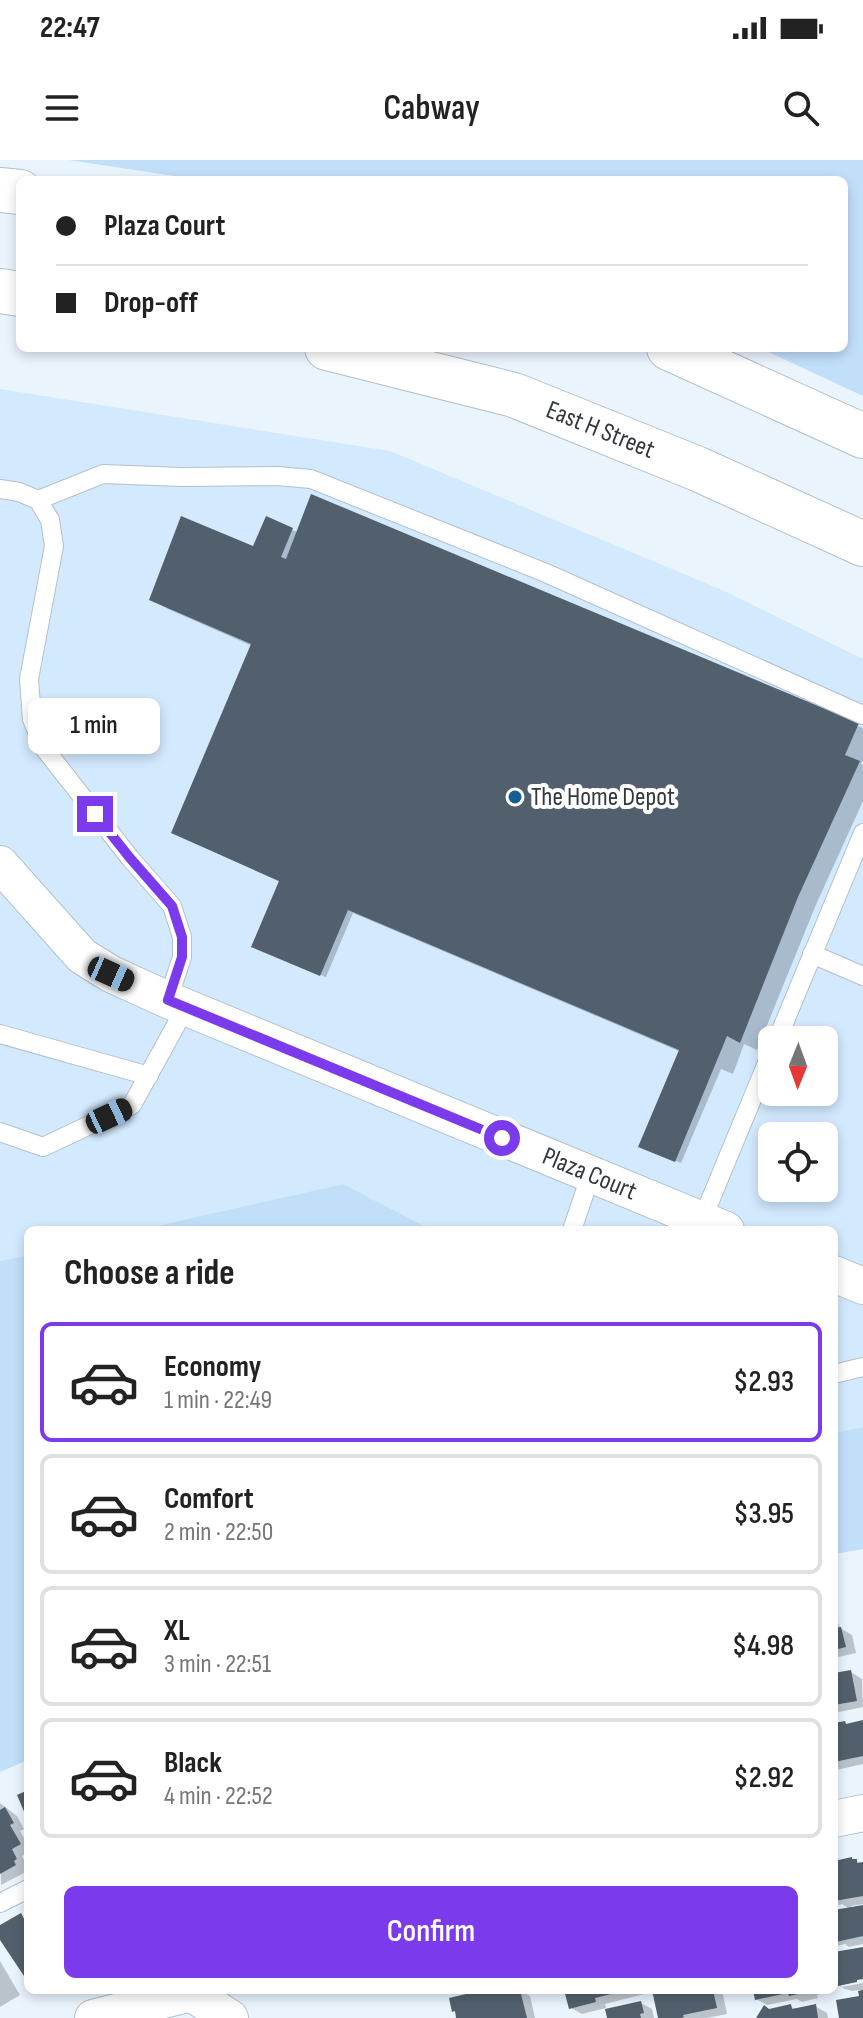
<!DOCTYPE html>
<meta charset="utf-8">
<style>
:root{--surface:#fff;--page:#f6f6f6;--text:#222;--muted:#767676;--line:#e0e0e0;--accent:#7c3aed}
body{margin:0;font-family:"Sofia Sans Condensed",sans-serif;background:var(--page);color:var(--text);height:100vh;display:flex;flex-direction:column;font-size:30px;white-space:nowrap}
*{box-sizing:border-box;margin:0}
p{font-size:26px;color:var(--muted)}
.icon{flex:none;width:44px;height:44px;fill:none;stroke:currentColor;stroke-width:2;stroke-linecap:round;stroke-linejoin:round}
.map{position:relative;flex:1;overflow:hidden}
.panel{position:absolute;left:24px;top:1066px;width:814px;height:768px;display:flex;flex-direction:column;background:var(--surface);border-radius:12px;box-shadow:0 4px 12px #0003}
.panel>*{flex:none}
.hud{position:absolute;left:16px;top:16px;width:832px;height:176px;border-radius:12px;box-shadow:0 4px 12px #0003;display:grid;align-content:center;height:176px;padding:0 40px;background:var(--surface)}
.needle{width:52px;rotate:181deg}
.buttons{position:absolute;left:758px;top:866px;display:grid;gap:16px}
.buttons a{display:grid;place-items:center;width:80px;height:80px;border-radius:12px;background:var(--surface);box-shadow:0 4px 12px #0003;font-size:40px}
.end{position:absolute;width:36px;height:36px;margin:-18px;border:10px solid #7c3aed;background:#fff;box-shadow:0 0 0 4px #fff}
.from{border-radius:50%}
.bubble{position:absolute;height:56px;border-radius:12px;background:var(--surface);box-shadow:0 4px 12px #0003;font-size:26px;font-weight:600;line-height:56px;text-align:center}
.car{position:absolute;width:24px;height:48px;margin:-24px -12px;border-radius:10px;box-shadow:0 0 6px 2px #0007;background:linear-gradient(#222 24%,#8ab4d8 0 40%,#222 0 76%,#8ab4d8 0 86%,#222 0)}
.hud b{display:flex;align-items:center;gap:28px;height:76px;font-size:30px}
.hud b+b{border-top:2px solid var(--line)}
.hud i{width:20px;height:20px;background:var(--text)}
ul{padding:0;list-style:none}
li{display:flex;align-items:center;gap:24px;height:120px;margin:0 16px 12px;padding:0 24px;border:4px solid var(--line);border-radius:12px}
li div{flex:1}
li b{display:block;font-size:30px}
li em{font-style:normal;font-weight:600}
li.selected{border-color:var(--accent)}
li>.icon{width:72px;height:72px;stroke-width:1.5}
h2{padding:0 40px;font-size:36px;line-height:96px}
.primary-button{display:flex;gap:16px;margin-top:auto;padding:16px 40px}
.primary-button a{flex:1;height:92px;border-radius:12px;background:var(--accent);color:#fff;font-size:32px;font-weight:600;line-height:92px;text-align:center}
.status{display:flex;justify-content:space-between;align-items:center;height:56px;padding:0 40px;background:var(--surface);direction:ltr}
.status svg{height:22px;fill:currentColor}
header{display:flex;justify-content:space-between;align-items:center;height:104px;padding:0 40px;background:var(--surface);font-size:36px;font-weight:600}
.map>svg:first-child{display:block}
</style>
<div class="status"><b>22:47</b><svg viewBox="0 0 49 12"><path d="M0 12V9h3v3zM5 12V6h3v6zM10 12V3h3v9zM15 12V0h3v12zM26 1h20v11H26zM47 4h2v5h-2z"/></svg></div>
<header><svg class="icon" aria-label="menu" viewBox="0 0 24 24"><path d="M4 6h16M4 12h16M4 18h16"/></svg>Cabway<svg class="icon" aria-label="search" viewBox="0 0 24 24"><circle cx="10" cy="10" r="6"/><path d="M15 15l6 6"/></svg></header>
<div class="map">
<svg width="863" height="1858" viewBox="0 0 863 1858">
<rect width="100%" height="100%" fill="#eaf4fd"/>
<path fill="#d3e9fe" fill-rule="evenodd" d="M0 229 390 291 722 430 863 499V1267L834 1273V1070H432L343 1024 138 1070H28V1095L0 1101ZM772 880H824V932H772ZM772 976H824V1028H772Z"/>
<g fill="#c2dffa">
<polygon points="69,0 863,0 863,236 760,188 844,188 844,20 200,20"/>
<polygon points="343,1024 432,1070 138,1070"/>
<polygon points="28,1095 28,1600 0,1612 0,1101"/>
<polygon points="863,1267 863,1389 834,1394 834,1273"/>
</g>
<g fill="#0003">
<polygon points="292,370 863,568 863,600 861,604 863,605 863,641 815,747 757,890 744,884 733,914 721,909 681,1003 645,989 681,892 353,753 326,817 258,789 280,722 191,681 252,486 168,449 151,440 266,393"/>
<polygon points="834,1461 839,1464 840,1468 852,1475 856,1493 834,1498"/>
<polygon points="851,1512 862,1519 863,1547 834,1553 834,1515"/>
<polygon points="845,1563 849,1565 863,1563 863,1604 836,1610 834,1609 834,1565"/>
<polygon points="0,1643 17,1656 24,1669 20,1671 28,1685 28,1692 22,1696 27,1706 24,1708 26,1712 1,1725"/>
<polygon points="856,1701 863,1704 863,1744 851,1746 852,1749 863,1748 863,1784 849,1787 845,1784 837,1786 834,1784 834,1752 851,1750 842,1744 834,1746 834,1703"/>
<polygon points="863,1789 863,1819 841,1823 841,1827 863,1823 863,1858 841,1858 861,1838 860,1830 852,1831 845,1829 834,1823 834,1794"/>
<polygon points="0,1801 20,1835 0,1847"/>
<polygon points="492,1830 499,1834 520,1830 530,1836 535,1858 459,1858 457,1853 453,1850"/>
<polygon points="566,1830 643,1830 644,1834 605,1844 606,1848 582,1854 571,1848"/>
<polygon points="662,1830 722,1830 727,1854 707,1858 660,1858"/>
<polygon points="755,1830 822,1830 823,1833 817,1835 818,1838 802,1842 797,1839 767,1845 756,1839"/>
<polygon points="641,1843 652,1849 654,1858 609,1858"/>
<polygon points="790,1846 797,1850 815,1846 827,1853 828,1858 759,1858 770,1851"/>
</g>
<g fill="#52606d">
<polygon points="311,334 859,563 845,595 860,601 798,737 740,883 727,876 675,1002 638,987 679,890 348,750 320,816 251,787 279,721 171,673 251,484 149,440 181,356 253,386 266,356 293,368 281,397 286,399"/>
<polygon points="841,1467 846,1487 834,1490 834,1468"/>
<polygon points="851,1510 857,1541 834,1545 834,1513"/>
<polygon points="863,1560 863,1596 834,1602 834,1563 845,1561 846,1564"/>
<polygon points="28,1630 28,1661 17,1635"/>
<polygon points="5,1647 14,1663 10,1665 21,1684 12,1689 17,1699 14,1701 16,1705 0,1714 0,1650"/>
<polygon points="852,1697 852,1699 857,1699 857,1703 863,1702 863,1736 834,1741 834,1701"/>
<polygon points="863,1745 863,1776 836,1782 836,1778 834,1779 834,1750"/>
<polygon points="21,1753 28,1766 28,1822 0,1780 0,1765"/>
<polygon points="863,1787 863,1819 857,1820 857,1822 838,1826 838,1823 834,1824 834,1792"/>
<polygon points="483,1830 493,1830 494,1833 507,1830 520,1830 527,1858 456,1858 455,1851 452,1852 449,1838"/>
<polygon points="564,1830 622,1830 623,1831 595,1838 596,1842 569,1849"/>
<polygon points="652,1830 713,1830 717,1848 683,1855 684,1857 681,1858 658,1858"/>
<polygon points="753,1830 812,1830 812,1831 789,1836 788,1833 755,1840"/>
<polygon points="863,1830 863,1858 839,1858 836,1840 859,1836 858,1831"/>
<polygon points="641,1841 644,1853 640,1854 641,1858 607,1858 605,1849"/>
<polygon points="791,1844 792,1849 816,1844 818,1858 756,1858 764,1845 769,1849"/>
</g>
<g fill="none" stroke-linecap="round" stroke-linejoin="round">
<defs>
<g id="service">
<polyline points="0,329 19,332 38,340 50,360 54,386 29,519 32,559 44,588 130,698 172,746 182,777 182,797 168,840"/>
<polyline points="38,340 103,314 181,317 277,316 311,319 546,413 863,555"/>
<polyline points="812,794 863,816"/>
<polyline points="0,874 149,916"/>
<polyline points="777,880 863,673"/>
<polyline points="0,972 43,987 132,945 186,847"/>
<polyline points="702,1060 772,891"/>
<polyline points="572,1070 591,1014"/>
<polyline points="834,1214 863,1207"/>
<polyline points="0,1743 28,1729"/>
</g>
<g id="minor">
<path id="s1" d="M0 704 82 796 111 814 168 840 726 1070"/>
<polyline points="834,1114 863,1126"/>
<polyline points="834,1659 863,1653"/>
<polyline points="194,1830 191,1833 230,1858"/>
<polyline points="93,1858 191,1833"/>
</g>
<g id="primary">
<polyline points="0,30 20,32"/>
<polyline points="0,131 20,134"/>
<path id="s2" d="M327 188 514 235 698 309 863 384"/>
<polyline points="669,188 863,276"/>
</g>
</defs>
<use href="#service" stroke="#b0c0cf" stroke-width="20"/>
<use href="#minor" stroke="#b0c0cf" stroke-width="38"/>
<use href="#primary" stroke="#b0c0cf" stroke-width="46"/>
<use href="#service" stroke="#fff" stroke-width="18"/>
<use href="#minor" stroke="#fff" stroke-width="36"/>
<use href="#primary" stroke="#fff" stroke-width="44"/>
</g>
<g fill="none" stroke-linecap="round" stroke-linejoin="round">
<polyline stroke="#7c3aed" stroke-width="10" points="95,654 130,698 172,746 182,777 182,797 168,840 502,978"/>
</g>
<circle fill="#155e91" stroke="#fff" stroke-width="3" cx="515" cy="637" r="8"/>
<g text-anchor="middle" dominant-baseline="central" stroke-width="8" stroke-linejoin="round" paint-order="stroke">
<g font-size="26" fill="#32383e" stroke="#fff">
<text stroke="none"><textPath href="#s2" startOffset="286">East H Street</textPath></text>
<text stroke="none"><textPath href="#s1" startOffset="676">Plaza Court</textPath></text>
</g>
<g font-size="26" fill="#32383e" stroke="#fff" text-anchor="start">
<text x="531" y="637">The Home Depot</text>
</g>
</g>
</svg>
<div class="buttons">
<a><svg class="needle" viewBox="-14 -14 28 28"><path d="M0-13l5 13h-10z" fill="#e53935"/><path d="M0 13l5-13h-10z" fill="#767676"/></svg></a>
<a><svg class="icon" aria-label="locate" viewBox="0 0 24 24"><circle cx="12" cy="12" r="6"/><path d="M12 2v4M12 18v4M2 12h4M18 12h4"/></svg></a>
</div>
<i class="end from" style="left:502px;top:978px"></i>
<i class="end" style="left:95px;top:654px"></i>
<div class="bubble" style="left:28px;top:538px;width:132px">1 min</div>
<i class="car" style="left:111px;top:814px;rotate:114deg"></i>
<i class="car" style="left:109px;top:956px;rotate:65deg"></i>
<div class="hud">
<b><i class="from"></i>Plaza Court</b>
<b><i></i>Drop-off</b>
</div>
<section class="panel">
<h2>Choose a ride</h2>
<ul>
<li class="selected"><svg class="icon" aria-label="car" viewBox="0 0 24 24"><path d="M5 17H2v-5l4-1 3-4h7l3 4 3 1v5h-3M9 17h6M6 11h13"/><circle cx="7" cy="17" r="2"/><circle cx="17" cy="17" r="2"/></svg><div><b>Economy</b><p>1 min · 22:49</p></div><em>$2.93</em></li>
<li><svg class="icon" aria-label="car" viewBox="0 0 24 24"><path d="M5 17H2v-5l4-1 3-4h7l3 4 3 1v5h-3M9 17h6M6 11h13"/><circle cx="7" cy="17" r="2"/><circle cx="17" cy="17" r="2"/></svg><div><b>Comfort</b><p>2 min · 22:50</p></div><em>$3.95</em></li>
<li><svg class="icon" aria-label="car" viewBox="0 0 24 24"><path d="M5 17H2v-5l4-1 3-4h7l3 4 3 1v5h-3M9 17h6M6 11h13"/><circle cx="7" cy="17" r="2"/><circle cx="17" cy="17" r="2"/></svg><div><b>XL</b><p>3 min · 22:51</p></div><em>$4.98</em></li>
<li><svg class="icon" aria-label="car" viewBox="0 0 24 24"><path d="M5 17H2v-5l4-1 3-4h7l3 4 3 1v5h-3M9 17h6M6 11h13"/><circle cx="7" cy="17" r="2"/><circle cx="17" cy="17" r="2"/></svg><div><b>Black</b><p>4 min · 22:52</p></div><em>$2.92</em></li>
</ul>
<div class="primary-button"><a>Confirm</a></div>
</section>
</div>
